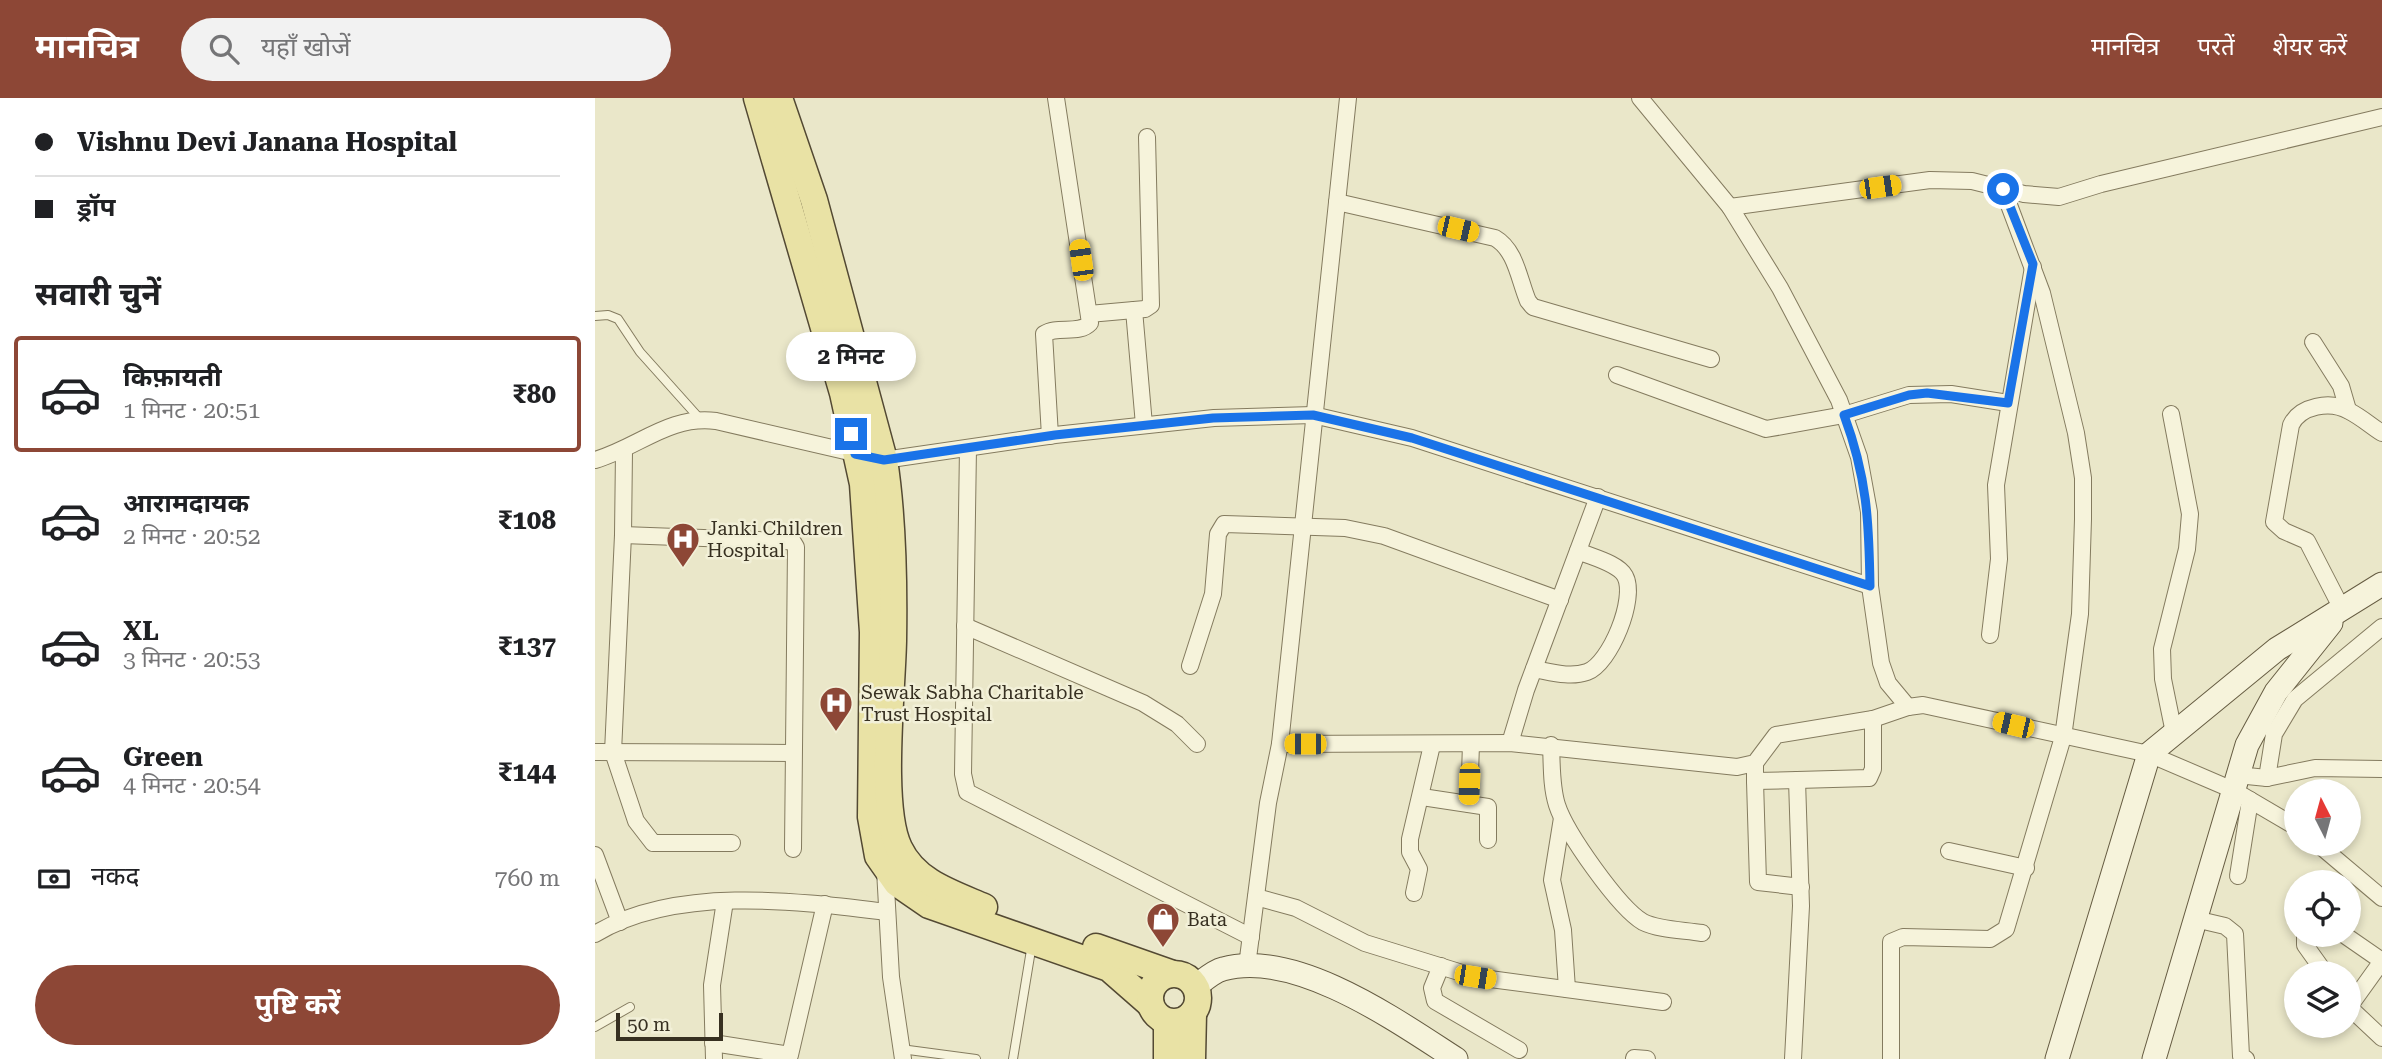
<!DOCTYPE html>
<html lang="hi">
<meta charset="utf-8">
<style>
:root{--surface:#fff;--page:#f2f2f2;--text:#202124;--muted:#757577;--line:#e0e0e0;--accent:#8d4736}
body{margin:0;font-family:"Roboto Serif","Noto Sans Devanagari",serif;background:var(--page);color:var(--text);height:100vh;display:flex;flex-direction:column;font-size:26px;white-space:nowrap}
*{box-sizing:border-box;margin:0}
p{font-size:23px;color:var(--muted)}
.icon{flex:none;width:38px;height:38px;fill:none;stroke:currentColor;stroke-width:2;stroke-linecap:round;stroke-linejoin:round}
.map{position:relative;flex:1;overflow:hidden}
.panel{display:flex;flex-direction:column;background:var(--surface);width:595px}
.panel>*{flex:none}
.hud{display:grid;align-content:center;height:154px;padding:0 35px;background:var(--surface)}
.needle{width:46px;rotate:354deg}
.controls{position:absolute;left:1689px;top:681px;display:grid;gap:14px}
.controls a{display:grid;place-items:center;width:77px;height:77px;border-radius:50%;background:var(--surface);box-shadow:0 4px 10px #0003;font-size:35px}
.scale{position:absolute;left:21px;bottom:18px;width:107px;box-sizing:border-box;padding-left:7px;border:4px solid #373021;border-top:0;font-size:19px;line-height:24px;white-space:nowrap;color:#373021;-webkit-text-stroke:5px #f2f0d8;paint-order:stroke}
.end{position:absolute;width:32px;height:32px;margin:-16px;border:9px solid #1a73e8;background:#fff;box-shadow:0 0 0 4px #fff}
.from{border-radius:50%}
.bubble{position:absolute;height:49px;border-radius:24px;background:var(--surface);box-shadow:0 4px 10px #0003;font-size:23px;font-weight:700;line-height:49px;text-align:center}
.car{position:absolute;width:21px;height:42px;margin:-21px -10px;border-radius:9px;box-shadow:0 0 5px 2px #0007;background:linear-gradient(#f5c518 24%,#345 0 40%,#f5c518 0 76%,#345 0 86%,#f5c518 0)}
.hud b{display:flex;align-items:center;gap:24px;height:66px;font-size:26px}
.hud b+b{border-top:2px solid var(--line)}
.hud i{width:18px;height:18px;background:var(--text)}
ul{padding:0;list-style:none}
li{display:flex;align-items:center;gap:21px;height:116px;margin:0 14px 10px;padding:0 21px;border:4px solid transparent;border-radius:7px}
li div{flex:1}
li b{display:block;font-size:26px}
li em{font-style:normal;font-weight:700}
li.on{border-color:var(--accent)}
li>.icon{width:63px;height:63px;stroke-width:1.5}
h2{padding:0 35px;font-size:32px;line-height:84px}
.pay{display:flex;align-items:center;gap:18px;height:77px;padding:0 35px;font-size:26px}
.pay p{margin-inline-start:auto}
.action{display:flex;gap:14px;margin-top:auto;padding:14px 35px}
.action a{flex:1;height:80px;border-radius:42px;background:var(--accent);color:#fff;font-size:28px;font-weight:700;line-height:80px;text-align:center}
header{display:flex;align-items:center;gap:42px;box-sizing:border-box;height:98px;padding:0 35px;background:var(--accent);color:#fff}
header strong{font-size:33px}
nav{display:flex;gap:38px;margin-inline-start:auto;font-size:24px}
.search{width:490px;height:63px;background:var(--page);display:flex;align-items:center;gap:18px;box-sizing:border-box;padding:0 24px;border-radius:38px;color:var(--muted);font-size:26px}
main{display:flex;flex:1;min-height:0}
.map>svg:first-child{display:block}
</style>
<header>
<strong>मानचित्र</strong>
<div class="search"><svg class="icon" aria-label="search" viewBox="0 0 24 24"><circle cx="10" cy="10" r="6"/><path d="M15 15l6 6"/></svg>यहाँ खोजें</div>
<nav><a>मानचित्र</a><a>परतें</a><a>शेयर करें</a></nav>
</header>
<main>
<section class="panel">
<div class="hud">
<b><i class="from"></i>Vishnu Devi Janana Hospital</b>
<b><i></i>ड्रॉप</b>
</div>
<h2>सवारी चुनें</h2>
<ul>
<li class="on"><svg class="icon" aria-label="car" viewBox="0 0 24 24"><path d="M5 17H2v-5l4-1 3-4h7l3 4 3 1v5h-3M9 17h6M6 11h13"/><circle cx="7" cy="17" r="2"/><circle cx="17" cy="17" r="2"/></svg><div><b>किफ़ायती</b><p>1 मिनट · 20:51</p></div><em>₹80</em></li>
<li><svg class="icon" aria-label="car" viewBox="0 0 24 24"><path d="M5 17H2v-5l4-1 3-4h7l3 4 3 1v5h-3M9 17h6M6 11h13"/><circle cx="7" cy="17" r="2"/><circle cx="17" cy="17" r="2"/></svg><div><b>आरामदायक</b><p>2 मिनट · 20:52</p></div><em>₹108</em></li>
<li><svg class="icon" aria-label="car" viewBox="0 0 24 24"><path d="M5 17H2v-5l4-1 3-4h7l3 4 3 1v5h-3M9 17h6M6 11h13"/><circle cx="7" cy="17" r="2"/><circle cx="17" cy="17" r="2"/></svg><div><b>XL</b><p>3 मिनट · 20:53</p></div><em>₹137</em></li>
<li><svg class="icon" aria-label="car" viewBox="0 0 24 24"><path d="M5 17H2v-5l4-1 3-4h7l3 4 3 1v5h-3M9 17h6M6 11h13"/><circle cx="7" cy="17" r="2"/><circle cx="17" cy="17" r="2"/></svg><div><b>Green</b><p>4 मिनट · 20:54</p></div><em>₹144</em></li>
</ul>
<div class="pay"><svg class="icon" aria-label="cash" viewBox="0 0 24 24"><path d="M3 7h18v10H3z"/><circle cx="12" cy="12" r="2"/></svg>नकद<p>760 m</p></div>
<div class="action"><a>पुष्टि करें</a></div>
</section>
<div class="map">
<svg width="1787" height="961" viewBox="0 0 1787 961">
<rect width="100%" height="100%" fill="#eae7c9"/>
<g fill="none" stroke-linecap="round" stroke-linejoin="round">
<defs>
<g id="lane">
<polyline points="0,218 13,217 23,221 45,254 105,321"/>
<polyline points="0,929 35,909"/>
<polyline points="306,951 381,961"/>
<polyline points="418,961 437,846"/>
</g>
<g id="street">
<polyline points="1045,0 1135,109 1185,190 1244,302 1264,359 1274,414 1275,488 1286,565 1293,585 1313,609"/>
<path d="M742 104 900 140C921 152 924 182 933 203L938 209 1116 261"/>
<polyline points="1135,109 1335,82 1377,83 1429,96 1464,99 1506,86 1787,19"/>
<polyline points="539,212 549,327"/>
<polyline points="494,216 550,211 556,207 552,39"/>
<polyline points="1718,244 1746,288 1753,312"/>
<polyline points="1022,277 1171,331 1249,317 1314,297 1356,296 1413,305"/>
<polyline points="1576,316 1595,416 1592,451 1567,551 1568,581 1579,635"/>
<path d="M455 338 449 236C462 227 484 237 495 225L461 0"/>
<polyline points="373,350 368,676 372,694 656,839"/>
<polyline points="29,353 28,437 18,654 41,723 58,745 137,745"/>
<path d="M0 362C44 349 74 317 121 323L289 362 460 337 619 320 718 317 817 340 1275 488"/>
<polyline points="28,437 191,443 198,444 201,449 198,751"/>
<path d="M1747 511 1712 443 1689 433 1679 424 1696 327C1705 308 1735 302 1754 313 1766 319 1776 328 1787 335"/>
<polyline points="370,528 548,605 582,626 602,646"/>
<polyline points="1395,537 1404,461 1401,387 1438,169"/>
<polyline points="595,568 618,496 623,436 629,426 750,430 789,438 965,502"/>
<path d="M939 571C956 574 975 580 992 574 1015 566 1042 500 1030 478 1023 465 996 459 983 453"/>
<polyline points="915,645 931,592 1003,399"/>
<polyline points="685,646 915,645 1142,669 1160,665 1181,637 1278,621 1313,609 1328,607 1554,656 1638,692 1701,729"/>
<path d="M956 647C957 667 956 688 962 707 971 735 1024 810 1048 824 1064 832 1089 832 1107 835"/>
<polyline points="0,654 198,655"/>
<polyline points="1160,665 1160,683 1202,682 1206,808 1198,961"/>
<polyline points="1642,677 1672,680 1720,670 1787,671"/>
<polyline points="1672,680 1679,636 1700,601 1787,529"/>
<polyline points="1202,682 1274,680 1278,671 1278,621"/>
<polyline points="1160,683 1163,784 1206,789"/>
<polyline points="827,699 893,709 893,742"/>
<polyline points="874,706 876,646"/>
<polyline points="967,720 957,782 968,832 972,891"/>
<polyline points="1723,746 1787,800"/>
<polyline points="1354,753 1431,770"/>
<polyline points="0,757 25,824"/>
<polyline points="290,772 296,879 308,961"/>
<polyline points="1643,778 1655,702"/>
<polyline points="819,795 824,771 815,754 815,741 837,647"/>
<polyline points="661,799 701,810 770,845 880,879 1068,904"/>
<polyline points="1600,821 1630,828 1640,836 1646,958 1651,961"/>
<path d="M0 836C81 787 202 803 291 814"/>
<polyline points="1710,836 1710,847 1730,875"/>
<polyline points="1748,836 1787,863 1754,909"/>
<polyline points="652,868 673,705 685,646 753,0"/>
<polyline points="846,868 837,890 840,903 924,952"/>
<polyline points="1754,909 1787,940"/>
<polyline points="118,945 195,957 230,806"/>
<polyline points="1039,960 1052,961"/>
<polyline points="119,961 117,887 130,803"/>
<polyline points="1296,961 1296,844 1308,839 1395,841 1411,831 1468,639 1485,516 1488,421 1488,380 1481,335 1447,195 1408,91"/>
</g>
<g id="secondary">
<path d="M601 888C609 882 619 873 628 871 701 851 802 923 861 961"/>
<polyline points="1462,961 1554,656 1682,551 1787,486"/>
<polyline points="1559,961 1652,647 1681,594 1736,525"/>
</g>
<g id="primary">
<polyline points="162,0 248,295 268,386 278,534 276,719 283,758 302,785 334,807 514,870 554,905"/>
<path d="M184 0 219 102 289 362C298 421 299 484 298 543 297 593 284 709 304 750 320 784 356 795 389 809"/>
<polyline points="501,849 575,875"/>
<circle cx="579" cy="900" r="24"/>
<polyline points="572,924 572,961"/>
<polyline points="597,961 598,915"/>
</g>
</defs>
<use href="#lane" stroke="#847b5f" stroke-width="10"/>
<use href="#street" stroke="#847b5f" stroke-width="18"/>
<use href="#secondary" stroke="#665c42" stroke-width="25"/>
<use href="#primary" stroke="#534933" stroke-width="29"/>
<use href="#lane" stroke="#f6f3db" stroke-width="8"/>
<use href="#street" stroke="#f6f3db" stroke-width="16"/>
<use href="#secondary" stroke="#f6f3db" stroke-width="23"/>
<use href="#primary" stroke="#e9e2a5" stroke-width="26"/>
</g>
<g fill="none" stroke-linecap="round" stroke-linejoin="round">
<path stroke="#1a73e8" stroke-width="9" d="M256 336 260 356 289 362 460 337 618 320 718 317 817 340 1275 488C1274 423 1272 379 1249 317L1314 297 1332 295 1413 305 1438 166 1408 91"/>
</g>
<defs>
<symbol id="hospital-pin" viewBox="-11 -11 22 30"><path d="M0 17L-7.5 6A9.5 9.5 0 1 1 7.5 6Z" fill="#8d4736" stroke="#f2f0d8"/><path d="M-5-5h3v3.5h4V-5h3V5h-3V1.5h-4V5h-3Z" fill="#fff"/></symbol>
<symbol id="shop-pin" viewBox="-11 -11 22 30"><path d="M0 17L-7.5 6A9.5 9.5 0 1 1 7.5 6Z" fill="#8d4736" stroke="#f2f0d8"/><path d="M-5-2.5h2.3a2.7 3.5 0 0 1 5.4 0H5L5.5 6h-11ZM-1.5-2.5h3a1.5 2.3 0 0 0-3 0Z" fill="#fff"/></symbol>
</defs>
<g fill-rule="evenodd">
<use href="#hospital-pin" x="69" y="422" width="38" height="52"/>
<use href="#hospital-pin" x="222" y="586" width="38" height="52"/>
<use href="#shop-pin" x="549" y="802" width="38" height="52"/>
</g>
<g text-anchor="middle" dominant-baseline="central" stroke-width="5" stroke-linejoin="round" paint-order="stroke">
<g font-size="19" fill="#373021" stroke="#f2f0d8" text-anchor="start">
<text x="112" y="430">Janki Children<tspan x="112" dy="22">Hospital</tspan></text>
<text x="266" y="594">Sewak Sabha Charitable<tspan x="266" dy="22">Trust Hospital</tspan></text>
<text x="592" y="821">Bata</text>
</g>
</g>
</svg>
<div class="controls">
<a><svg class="needle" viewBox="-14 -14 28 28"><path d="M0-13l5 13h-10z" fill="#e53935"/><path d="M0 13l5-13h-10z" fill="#757577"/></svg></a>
<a><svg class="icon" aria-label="locate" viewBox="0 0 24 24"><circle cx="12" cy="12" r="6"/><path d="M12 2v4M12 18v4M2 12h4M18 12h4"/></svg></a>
<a><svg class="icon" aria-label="layers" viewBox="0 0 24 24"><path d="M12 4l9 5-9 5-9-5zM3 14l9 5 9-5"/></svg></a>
</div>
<div class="scale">50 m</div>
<i class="end from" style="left:1408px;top:91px"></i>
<i class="end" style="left:256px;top:336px"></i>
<div class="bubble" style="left:191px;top:234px;width:130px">2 मिनट</div>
<i class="car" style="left:1285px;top:89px;rotate:82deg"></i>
<i class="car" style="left:863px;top:131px;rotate:103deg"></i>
<i class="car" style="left:486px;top:162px;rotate:352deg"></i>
<i class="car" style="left:1418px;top:627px;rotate:283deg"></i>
<i class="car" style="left:710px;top:646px;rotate:270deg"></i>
<i class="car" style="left:874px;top:686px;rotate:182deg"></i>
<i class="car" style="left:880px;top:879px;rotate:99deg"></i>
</div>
</main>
